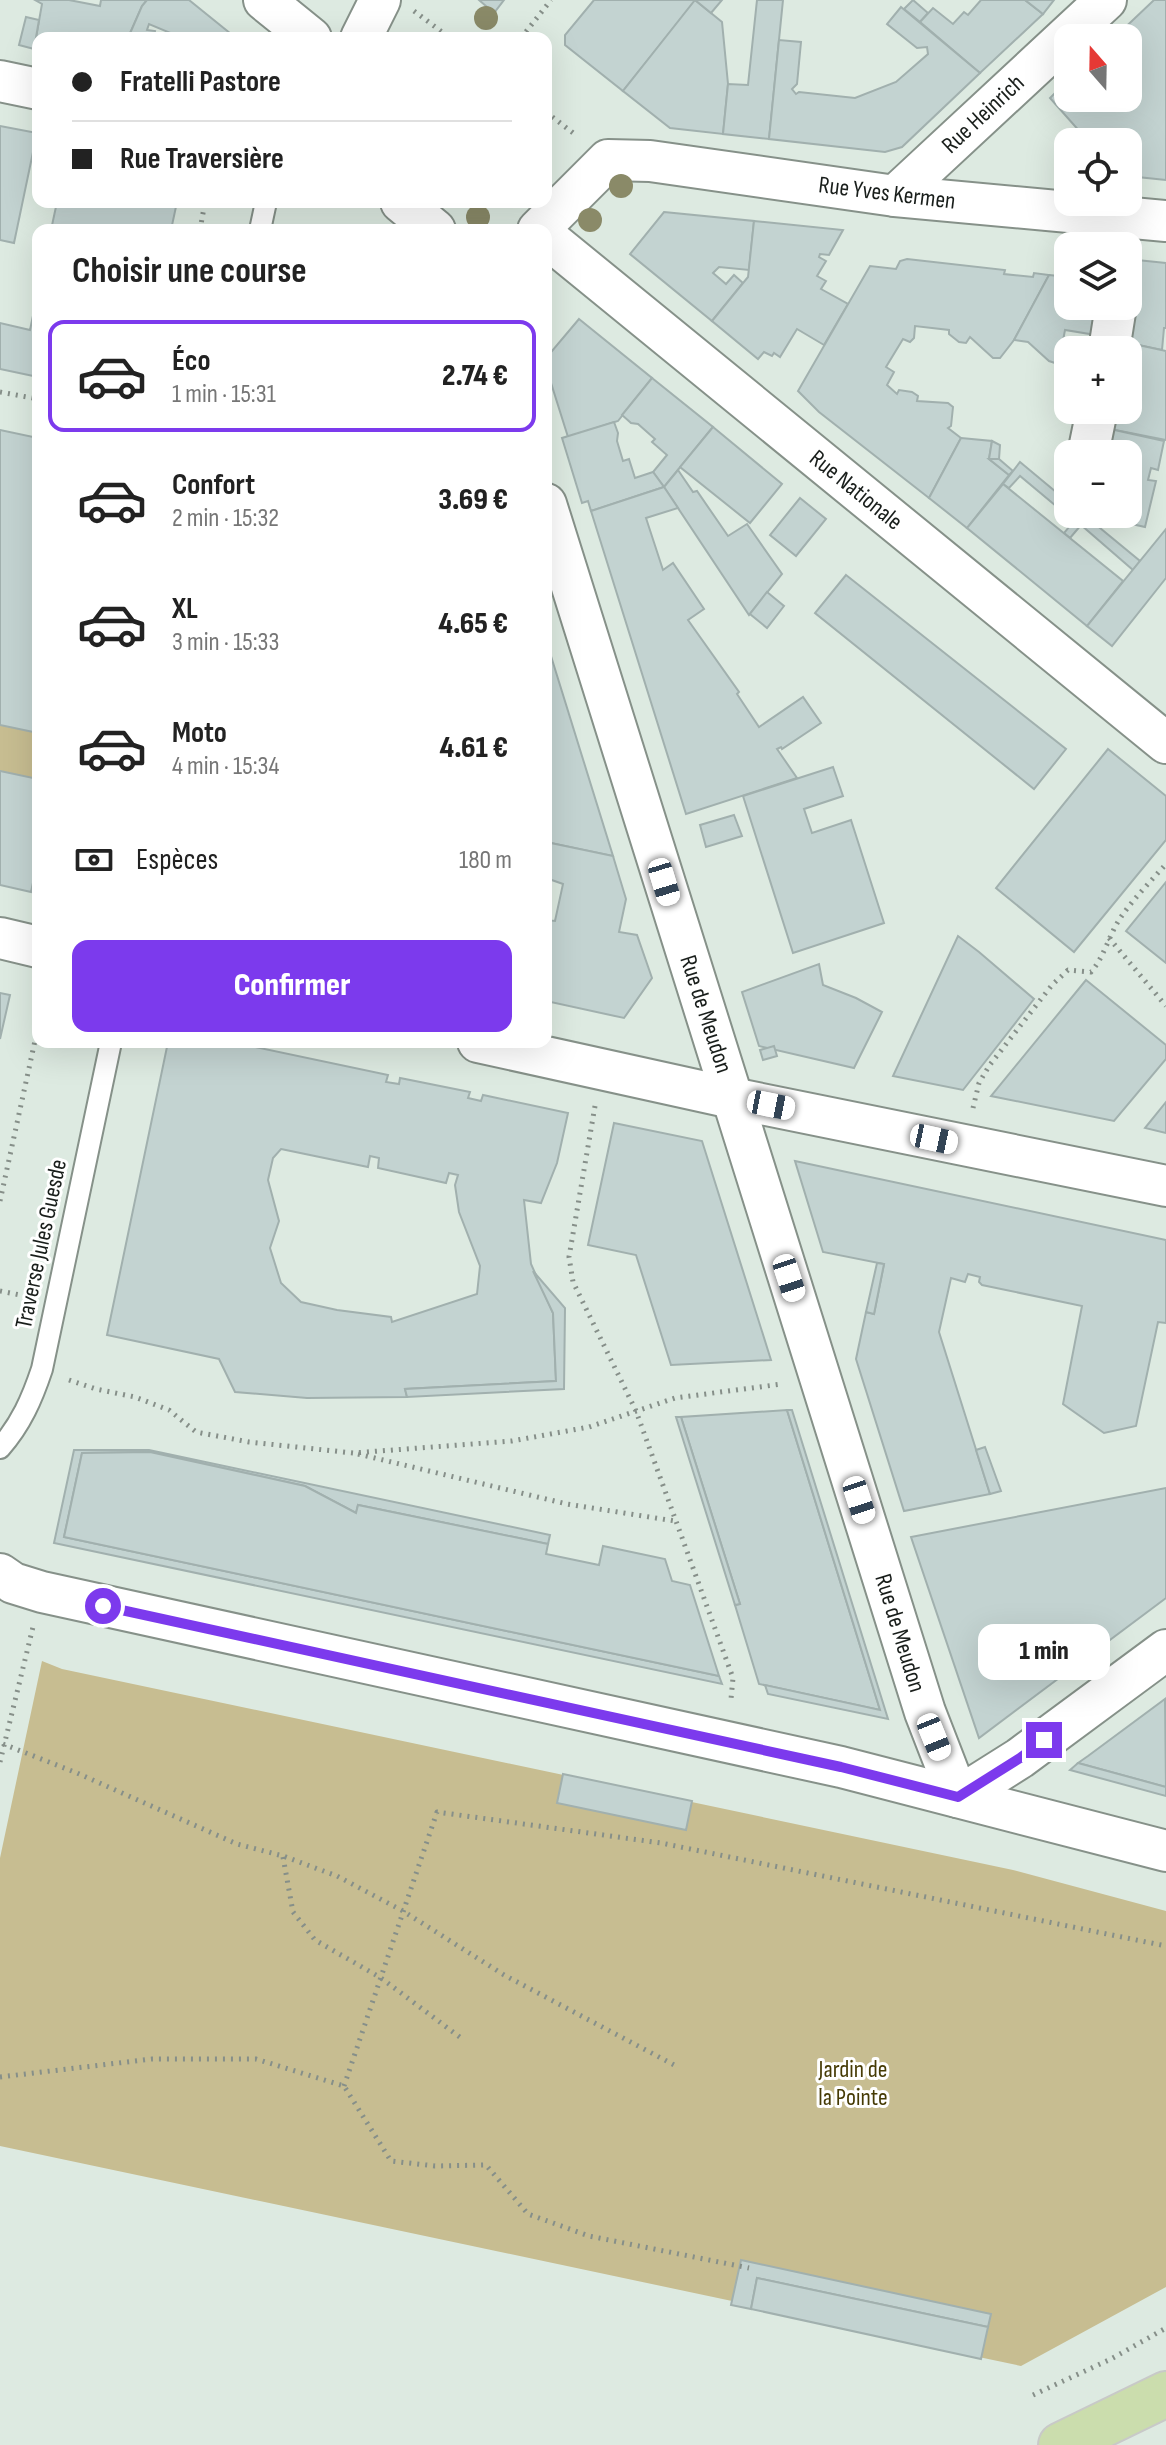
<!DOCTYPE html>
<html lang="fr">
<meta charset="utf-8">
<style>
:root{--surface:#fff;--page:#f6f6f6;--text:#222;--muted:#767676;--line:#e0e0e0;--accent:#7c3aed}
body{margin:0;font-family:"Sofia Sans Condensed",sans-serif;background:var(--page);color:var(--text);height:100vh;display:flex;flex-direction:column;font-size:30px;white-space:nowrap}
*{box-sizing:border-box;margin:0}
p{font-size:26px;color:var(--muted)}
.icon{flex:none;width:44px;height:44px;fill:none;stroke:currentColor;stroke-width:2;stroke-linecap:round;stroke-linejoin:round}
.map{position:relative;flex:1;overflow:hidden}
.side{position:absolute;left:32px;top:224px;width:520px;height:824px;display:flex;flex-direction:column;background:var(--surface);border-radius:16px;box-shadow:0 8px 32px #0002}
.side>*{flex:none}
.banner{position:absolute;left:32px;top:32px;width:520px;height:176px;border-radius:16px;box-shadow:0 8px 32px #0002;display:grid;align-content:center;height:176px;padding:0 40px;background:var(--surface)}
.needle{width:52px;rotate:340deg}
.fabs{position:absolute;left:1054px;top:24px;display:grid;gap:16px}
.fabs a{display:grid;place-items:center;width:88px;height:88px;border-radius:16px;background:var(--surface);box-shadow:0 8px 32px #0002;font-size:40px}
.end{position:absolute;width:36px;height:36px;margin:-18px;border:10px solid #7c3aed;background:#fff;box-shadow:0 0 0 4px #fff}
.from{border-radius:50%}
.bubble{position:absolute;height:56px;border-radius:16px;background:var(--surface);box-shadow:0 8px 32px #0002;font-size:26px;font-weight:800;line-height:56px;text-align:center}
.car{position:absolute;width:24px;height:48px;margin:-24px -12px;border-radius:10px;box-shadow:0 0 6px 2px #0007;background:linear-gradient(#fff 24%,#345 0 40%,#fff 0 76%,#345 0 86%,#fff 0)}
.banner b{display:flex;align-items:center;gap:28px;height:76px;font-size:30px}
.banner b+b{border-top:2px solid var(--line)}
.banner i{width:20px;height:20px;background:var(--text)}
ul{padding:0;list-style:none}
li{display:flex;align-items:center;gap:24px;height:112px;margin:0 16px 12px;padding:0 24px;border:4px solid transparent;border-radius:16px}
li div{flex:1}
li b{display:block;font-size:30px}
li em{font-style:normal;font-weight:800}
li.selected{border-color:var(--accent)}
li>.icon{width:72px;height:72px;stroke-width:1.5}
h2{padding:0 40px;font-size:36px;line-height:96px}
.pay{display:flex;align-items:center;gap:20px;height:88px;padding:0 40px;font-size:30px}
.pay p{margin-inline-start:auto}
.button{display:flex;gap:16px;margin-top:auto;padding:16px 40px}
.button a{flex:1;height:92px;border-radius:16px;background:var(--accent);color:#fff;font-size:32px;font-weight:800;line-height:92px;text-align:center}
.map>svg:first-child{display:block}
</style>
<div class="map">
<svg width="1166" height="2445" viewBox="0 0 1166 2445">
<rect width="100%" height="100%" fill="#ddeae1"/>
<g fill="#c7bd91">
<polygon points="0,725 38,733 38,779 0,771"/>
<polygon points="42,1661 62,1669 1013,1870 1166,1911 1166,2287 1021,2366 731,2305 732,2301 0,2146 0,1858"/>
</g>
<g fill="#c3d3d1" stroke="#a1b0ae" stroke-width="2" fill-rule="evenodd">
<polygon points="35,0 69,0 100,6 101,0 147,0 142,6 128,38 38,38 38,50 34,49 42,4"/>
<polygon points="147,0 189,0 236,38 172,38 173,34 149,24 147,30 155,31 154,36 166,38 128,38 142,6"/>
<polygon points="479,0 504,0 494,13"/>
<polygon points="594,0 696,0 623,91 565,45 565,35"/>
<polygon points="695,0 722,22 728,84 723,134 670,128 623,91"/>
<polygon points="695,0 722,0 711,13"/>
<polygon points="757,0 783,0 769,139 723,134 728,84 748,85"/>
<polygon points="913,0 928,13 920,22 904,9"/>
<polygon points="981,0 1025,0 1043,14 980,73 920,22 933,8 953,24 964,12 968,15"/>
<polygon points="1025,0 1054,0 1043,14"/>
<polygon points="1154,0 1166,0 1166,180 1128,176 1128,142 1089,142 1050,98 1068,80 1068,98 1128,98 1128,38 1114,38"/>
<polygon points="901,7 980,73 902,147 885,152 769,139 779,40 801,42 797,84 792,89 796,94 799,92 855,98 896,82 928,54 927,47 917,48 887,24"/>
<polygon points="26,17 39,20 34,49 19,45"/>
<polygon points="0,126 37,133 14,243 0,240"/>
<polygon points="57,202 177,202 171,230 51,230"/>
<polygon points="664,212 754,221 749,270 719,267 713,273 726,284 734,275 743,283 712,321 630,254"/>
<polygon points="754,221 843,230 829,255 820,254 819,257 826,261 817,276 826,281 821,289 848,304 824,345 797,329 780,357 774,353 772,356 764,352 758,359 712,321 748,277"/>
<polygon points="907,259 1005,270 1004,274 1033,277 1034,273 1049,275 1014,340 1000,358 993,358 970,337 966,343 959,342 949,334 949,330 915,326 914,338 910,342 903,339 886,367 894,372 887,385 897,394 899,390 912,392 918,396 917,401 948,403 953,407 951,426 948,428 961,438 929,498 819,412 798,391 870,266 896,269 900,261"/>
<polygon points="1137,260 1166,263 1166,328 1164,328 1162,350 1129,343"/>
<polygon points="1049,275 1068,277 1068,306 1099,306 1096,335 1065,330 1062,346 1070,347 1070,350 1068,350 1061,365 1049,361 1028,342 1014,340"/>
<polygon points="38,292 38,377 0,369 0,323 30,330"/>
<polygon points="579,319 652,378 618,421 568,437 546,367 546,358"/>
<polygon points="1129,343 1166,351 1166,440 1110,429 1114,410 1128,410"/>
<polygon points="652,378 713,427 664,487 653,472 667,455 652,442 655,439 638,424 631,423 622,415"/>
<polygon points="614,422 618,433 617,441 623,461 629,459 635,478 653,472 664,487 591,511 588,501 582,503 562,438"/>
<polygon points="713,427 782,484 750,523 680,467"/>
<polygon points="1110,429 1164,441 1158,470 1151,468 1148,480 1156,481 1145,527 1092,515 1128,514 1128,454 1105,454"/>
<polygon points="0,430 38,438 38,733 0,725"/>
<polygon points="961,438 992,441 989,459 1009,475 967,528 929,498"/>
<polygon points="992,441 1000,445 999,459 989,459"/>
<polygon points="989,459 999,459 1013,471 1009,475"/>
<polygon points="1020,462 1068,502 1068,514 1083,514 1140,561 1133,570 1081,525 1070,538 1064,533 1074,521 1020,476 1009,488 1003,484"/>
<polygon points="678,470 693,492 697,491 728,536 747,524 782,574 749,615 664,487"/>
<polygon points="1003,484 1123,581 1087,626 967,528"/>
<polygon points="664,487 678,508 646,518 663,570 673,563 704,609 688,620 739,692 737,694 759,727 803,697 821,723 782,749 781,747 777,749 797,778 686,814 591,511"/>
<polygon points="800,498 826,519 796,556 770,535"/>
<polygon points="1166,529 1166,578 1112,646 1087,626"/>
<polygon points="846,575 1066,749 1034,789 815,613"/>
<polygon points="767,592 784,606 767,628 750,614"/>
<polygon points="546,640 613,856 546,842"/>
<polygon points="1108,749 1166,796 1166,840 1074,952 996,888"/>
<polygon points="833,767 843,796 804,809 812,833 851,820 884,923 793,953 743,796"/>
<polygon points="0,771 38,779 38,859 31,892 0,885"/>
<polygon points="734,815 742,836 706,847 700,825"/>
<polygon points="546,842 613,856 626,899 619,932 637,935 652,978 624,1018 546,1001 546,920 555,921 563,884 546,878"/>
<polygon points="1166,882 1166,963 1126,931"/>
<polygon points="958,936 979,952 1034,999 963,1090 893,1076"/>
<polygon points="819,964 823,985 856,998 882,1012 854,1068 759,1046 742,992"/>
<polygon points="1086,980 1166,1045 1166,1059 1114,1121 991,1096"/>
<polygon points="0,993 10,995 0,1039"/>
<path d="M168 1042H232L388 1075 386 1082 399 1084 400 1078 470 1092 468 1098 481 1101 483 1095 568 1113 557 1163 541 1203 524 1200 531 1264 553 1313 556 1381 405 1389 407 1397 307 1398 235 1392 219 1359 107 1335ZM281 1149 368 1167 370 1156 379 1158 378 1168 446 1183 449 1173 458 1175 455 1185 459 1212 480 1266 477 1294 392 1322 391 1317 337 1310 301 1302 281 1283 270 1248 279 1221 268 1180 273 1158Z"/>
<polygon points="774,1046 777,1056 763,1060 760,1050"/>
<polygon points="1166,1102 1166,1133 1145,1128"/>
<polygon points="614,1123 702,1141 771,1360 671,1365 636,1255 588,1245"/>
<polygon points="795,1161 1166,1240 1166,1323 1158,1322 1136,1426 1104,1433 1063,1404 1082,1306 982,1285 979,1282 980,1277 968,1274 965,1282 951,1278 939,1332 990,1494 904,1511 856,1359 866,1312 874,1314 884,1264 823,1252"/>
<polygon points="877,1263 884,1264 874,1314 866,1312"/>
<polygon points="533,1271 565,1308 564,1389 407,1397 405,1389 556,1381 553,1313"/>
<polygon points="787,1410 880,1710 759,1684 735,1605 740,1604 681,1417"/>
<polygon points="787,1410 792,1410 888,1719 768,1694 765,1685 880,1710"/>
<polygon points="676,1417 681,1417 740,1604 735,1605"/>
<polygon points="985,1447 1001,1491 990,1494 976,1450"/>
<polygon points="74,1450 149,1450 550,1535 548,1544 358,1505 356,1513 305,1486 150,1452 82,1453 64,1537 719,1676 722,1684 54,1543"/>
<polygon points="150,1452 305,1486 356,1513 358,1505 548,1544 546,1554 599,1565 603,1546 665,1559 672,1581 690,1585 719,1676 64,1537 82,1453"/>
<polygon points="1166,1488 1166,1598 979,1738 911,1537"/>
<polygon points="1165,1699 1166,1787 1078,1763 1088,1756"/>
<polygon points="1078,1763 1166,1787 1166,1796 1070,1770"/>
<polygon points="563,1774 692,1801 686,1830 557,1803"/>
<polygon points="741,2260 991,2314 988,2327 757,2278 751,2309 731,2305"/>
<polygon points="757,2278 988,2327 981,2359 751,2309"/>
</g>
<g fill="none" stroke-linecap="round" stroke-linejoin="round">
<defs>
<g id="service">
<polyline points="260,230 266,202"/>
<path d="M0 1448C21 1424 32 1399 42 1369L111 1042"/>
</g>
<g id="minor">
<polyline points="264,0 311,38"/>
<polyline points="361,38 380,0"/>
<polyline points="0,81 38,89"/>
<polyline points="895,196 1106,0"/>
<polyline points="401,202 435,230"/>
<polyline points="538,230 608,160 650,161 895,196 1166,221"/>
<polyline points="546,237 1166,743"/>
<polyline points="1109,350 1116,306"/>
<polyline points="1088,454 1097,410"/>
<polyline points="546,504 925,1712 958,1797"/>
<polyline points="0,938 38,947"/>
<polyline points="478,1042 732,1098 1166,1186"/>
<polyline points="0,1574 13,1583 42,1592 841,1767 1166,1851"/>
<polyline points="958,1797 1020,1758 1166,1650"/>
</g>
<polyline id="primary" points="1061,2445 1166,2394"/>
</defs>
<use href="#service" stroke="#869189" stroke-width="24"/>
<use href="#minor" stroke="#869189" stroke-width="44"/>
<use href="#primary" stroke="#c8c9c8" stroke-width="48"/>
<g stroke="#868f89" stroke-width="5" stroke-dasharray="2 6" stroke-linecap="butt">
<polyline points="414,11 450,38"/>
<polyline points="521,38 551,0"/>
<polyline points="546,112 577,136"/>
<polyline points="200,230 205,202"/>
<polyline points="0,392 38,399"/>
<polyline points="1109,938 1166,1006"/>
<polyline points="595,1106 569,1257 573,1282 636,1411 733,1678 731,1699"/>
<path d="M973 1108 979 1083 989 1066 1052 985 1068 970 1091 972C1105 956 1109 934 1121 917 1134 898 1151 881 1166 864"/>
<polyline points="0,1201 38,1027"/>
<polyline points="0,1291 30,1297"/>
<polyline points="69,1380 96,1389 135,1397 169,1410 196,1432 249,1442 353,1453 512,1441 589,1427 675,1398 782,1384"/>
<polyline points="358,1454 567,1504 675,1521"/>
<polyline points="3,1744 77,1773 237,1844 283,1856 337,1876 403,1911 504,1975 676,2066"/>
<polyline points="0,1762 33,1627"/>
<polyline points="283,1857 293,1912 315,1940 381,1978 461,2038"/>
<polyline points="0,2077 152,2059 256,2059 344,2086 391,2161 435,2166 486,2165 528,2214 589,2236 749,2268"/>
<polyline points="344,2086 437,1812 661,1843 1166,1946"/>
<polyline points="1033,2395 1111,2359 1166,2328"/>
</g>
<use href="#service" stroke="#fff" stroke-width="20"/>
<use href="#minor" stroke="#fff" stroke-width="40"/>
<use href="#primary" stroke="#cbddad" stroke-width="44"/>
</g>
<g fill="#8a8a68">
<circle cx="486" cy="18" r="12"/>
<circle cx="621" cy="186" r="12"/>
<circle cx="478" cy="217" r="12"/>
<circle cx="590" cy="220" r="12"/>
</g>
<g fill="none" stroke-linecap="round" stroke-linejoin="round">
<polyline stroke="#7c3aed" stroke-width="10" points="103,1606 841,1767 958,1797 1020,1758 1044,1740"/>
</g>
<g text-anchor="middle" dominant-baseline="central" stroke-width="6" stroke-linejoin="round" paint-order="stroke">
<g font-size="24" fill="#191e1b" stroke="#fff">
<text transform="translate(983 114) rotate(-43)">Rue Heinrich</text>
<text transform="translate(887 193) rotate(7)">Rue Yves Kermen</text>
<text transform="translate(856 490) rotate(39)">Rue Nationale</text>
<text transform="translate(706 1014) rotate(72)">Rue de Meudon</text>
<text transform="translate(41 1244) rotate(-78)">Traverse Jules Guesde</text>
<text transform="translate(900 1633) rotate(73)">Rue de Meudon</text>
</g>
<g font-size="24" fill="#463b05" stroke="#fff">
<text x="853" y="2069">Jardin de<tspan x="853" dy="28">la Pointe</tspan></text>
</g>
</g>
</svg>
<div class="fabs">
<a><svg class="needle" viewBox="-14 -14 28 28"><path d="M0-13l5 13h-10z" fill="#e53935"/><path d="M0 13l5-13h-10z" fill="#767676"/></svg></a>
<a><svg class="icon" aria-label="locate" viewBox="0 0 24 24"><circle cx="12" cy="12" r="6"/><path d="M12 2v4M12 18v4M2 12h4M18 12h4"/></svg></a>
<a><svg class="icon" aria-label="layers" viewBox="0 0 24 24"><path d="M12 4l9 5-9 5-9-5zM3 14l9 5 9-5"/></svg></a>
<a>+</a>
<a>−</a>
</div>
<i class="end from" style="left:103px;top:1606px"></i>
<i class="end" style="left:1044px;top:1740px"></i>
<div class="bubble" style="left:978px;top:1624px;width:132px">1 min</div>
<i class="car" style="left:664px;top:882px;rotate:163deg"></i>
<i class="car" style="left:771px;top:1105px;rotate:101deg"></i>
<i class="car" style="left:934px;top:1139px;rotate:102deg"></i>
<i class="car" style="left:789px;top:1278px;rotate:162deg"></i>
<i class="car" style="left:859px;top:1500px;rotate:162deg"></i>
<i class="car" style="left:934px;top:1737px;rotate:158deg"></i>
<div class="banner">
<b><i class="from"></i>Fratelli Pastore</b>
<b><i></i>Rue Traversière</b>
</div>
<section class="side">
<h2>Choisir une course</h2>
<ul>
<li class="selected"><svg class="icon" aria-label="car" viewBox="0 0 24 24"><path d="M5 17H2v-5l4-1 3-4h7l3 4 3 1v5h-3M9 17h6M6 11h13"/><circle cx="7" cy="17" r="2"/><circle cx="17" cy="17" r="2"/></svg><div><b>Éco</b><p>1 min · 15:31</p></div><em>2.74 €</em></li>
<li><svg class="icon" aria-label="car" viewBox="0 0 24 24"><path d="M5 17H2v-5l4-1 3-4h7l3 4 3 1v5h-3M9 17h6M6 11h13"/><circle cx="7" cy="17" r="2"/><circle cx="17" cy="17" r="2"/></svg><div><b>Confort</b><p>2 min · 15:32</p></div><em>3.69 €</em></li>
<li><svg class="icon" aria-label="car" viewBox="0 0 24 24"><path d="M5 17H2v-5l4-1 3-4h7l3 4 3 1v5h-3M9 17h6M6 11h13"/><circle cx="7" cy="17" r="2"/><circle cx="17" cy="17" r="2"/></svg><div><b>XL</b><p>3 min · 15:33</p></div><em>4.65 €</em></li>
<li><svg class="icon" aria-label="car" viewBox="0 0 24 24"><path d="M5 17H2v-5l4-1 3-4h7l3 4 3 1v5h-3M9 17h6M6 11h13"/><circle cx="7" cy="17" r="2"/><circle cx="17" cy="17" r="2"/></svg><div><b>Moto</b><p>4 min · 15:34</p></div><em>4.61 €</em></li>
</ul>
<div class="pay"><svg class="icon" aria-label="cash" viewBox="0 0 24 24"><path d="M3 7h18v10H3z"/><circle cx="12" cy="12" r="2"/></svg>Espèces<p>180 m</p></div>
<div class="button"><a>Confirmer</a></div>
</section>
</div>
